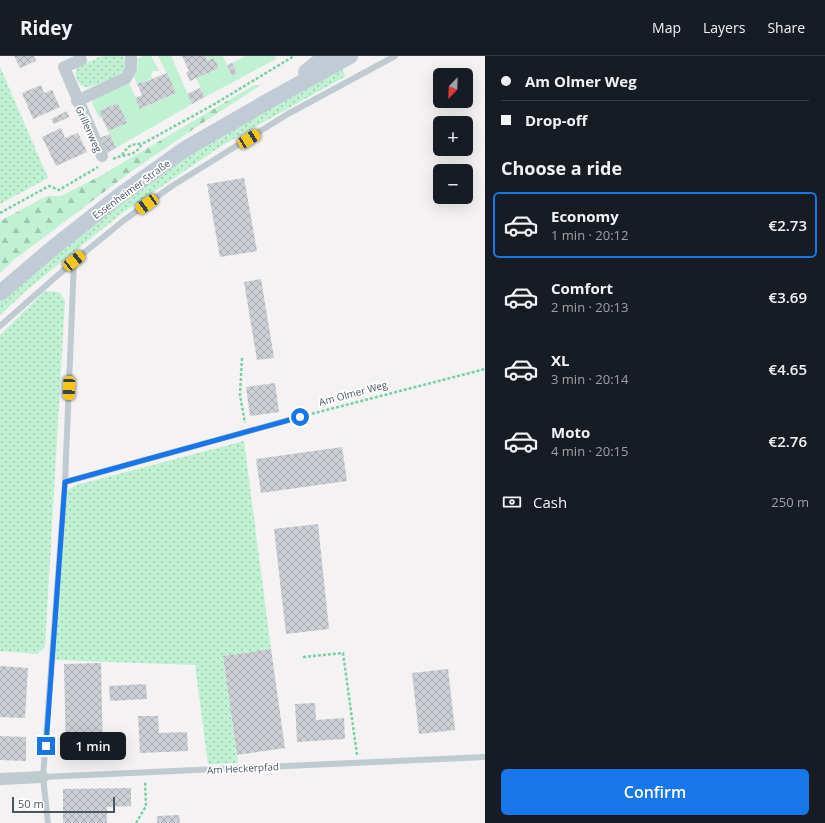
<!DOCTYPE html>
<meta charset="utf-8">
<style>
:root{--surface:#171b24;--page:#242831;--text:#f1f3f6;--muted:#9ea1a6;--line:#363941;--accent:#1676ea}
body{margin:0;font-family:"Open Sans",sans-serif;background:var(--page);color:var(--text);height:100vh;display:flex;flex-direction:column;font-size:15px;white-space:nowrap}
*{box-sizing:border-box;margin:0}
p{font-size:13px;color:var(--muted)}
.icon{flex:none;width:22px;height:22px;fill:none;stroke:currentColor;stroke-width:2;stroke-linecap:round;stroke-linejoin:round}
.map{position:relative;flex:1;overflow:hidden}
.drawer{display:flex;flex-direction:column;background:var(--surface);width:340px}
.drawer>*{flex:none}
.guide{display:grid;align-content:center;height:88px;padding:0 16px;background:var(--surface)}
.needle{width:26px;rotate:203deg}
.buttons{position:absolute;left:433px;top:12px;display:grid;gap:8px}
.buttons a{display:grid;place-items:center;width:40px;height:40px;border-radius:6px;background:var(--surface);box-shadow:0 4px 16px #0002;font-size:20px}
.scale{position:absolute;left:12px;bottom:10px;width:103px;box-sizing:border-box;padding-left:4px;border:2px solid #495660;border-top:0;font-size:11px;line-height:14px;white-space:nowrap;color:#495660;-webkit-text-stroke:3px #fff;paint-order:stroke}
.end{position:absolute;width:18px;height:18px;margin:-9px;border:5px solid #1676ea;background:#fff;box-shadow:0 0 0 2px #fff}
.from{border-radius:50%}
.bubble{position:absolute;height:28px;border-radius:6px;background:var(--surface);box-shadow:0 4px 16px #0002;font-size:13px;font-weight:600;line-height:28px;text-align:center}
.car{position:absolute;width:12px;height:24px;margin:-12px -6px;border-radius:5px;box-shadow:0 0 3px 1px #0007;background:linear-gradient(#f5c518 24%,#345 0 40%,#f5c518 0 76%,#345 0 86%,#f5c518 0)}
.guide b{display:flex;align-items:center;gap:14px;height:38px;font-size:15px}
.guide b+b{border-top:1px solid var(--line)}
.guide i{width:10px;height:10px;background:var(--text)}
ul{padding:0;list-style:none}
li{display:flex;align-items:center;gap:12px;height:66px;margin:0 8px 6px;padding:0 8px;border:2px solid transparent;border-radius:6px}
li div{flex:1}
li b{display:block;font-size:15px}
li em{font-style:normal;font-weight:600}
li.on{border-color:var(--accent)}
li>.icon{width:36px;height:36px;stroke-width:1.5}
h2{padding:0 16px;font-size:18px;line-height:48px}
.pay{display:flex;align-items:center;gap:10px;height:44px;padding:0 16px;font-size:15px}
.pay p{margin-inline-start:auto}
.cta{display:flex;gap:8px;margin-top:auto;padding:8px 16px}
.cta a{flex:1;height:46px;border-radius:6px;background:var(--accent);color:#fff;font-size:16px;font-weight:600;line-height:46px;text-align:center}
header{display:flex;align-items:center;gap:24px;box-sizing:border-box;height:56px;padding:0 20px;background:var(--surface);border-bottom:1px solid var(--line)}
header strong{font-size:19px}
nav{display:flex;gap:22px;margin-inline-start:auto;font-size:14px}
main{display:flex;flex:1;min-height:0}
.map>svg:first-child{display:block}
</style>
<header>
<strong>Ridey</strong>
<nav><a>Map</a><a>Layers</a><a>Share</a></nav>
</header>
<main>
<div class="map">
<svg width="485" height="767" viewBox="0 0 485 767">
<defs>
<pattern id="grass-dots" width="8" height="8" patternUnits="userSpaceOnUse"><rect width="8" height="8" fill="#c1f1d3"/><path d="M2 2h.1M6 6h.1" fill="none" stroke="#9fc6af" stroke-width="1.8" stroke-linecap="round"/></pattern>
<pattern id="forest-firs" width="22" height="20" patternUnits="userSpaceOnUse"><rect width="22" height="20" fill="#c1f1d3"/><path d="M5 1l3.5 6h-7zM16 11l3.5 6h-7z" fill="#9fc6af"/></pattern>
<pattern id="building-cross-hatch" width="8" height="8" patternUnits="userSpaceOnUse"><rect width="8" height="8" fill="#cccfd4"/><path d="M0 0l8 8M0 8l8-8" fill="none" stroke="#a8abaf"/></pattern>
</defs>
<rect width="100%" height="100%" fill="#f4f2f2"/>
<g fill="url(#grass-dots)">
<path d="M102 0H123C125 4 126 8 125 12 122 21 97 28 89 31 79 32 73 20 77 11Z"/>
<polygon points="0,11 48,122 0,148"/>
<polygon points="342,13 346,20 223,89 121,158 28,233 0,259 0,246 73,182 170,111 218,82"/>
<polygon points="45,235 59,236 65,244 45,591 37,598 0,595 0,279"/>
<polygon points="244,385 271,593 223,600 238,707 208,708 195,609 55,604 65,438 69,433 76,429"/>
</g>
<polygon fill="url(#forest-firs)" points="254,29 261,29 198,70 136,112 15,203 0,217 0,165 47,140 61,140 102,119"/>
<g fill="#c1f1d3">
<polygon points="143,0 151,0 159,15 153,15 151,19 152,22 142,27 141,26 137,28 134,21 138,11 137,3"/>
<polygon points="158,0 171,0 192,48 116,92 108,75 126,67 118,47 99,55 102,61 99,62 92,46 94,45 93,44 129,27 141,53 176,37"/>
<polygon points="205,0 223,0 232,20 237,17 232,7 245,0 275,0 276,3 205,41 196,22 219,12 214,2 207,5"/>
</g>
<g fill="url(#building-cross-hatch)">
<polygon points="14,0 34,0 36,5 20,12"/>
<polygon points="182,0 205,0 207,5 214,2 219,12 190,25 186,16 189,15"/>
<polygon points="232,7 237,17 232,20 227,9"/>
<polygon points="167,17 176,37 140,53 135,42 142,39 137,28 141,26 142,27"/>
<polygon points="41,29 44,37 52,34 60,51 33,63 22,37"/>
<polygon points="200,32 205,41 192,48 187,38"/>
<polygon points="118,47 127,67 108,75 99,55"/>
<polygon points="67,55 69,61 54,68 51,63"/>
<polygon points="61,72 65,82 78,77 87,96 56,110 42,81"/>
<polygon points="110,78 116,92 106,98 99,82"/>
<polygon points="244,122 257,195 220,201 207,128"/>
<polygon points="261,223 274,302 257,304 244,226"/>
<polygon points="275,327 279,356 250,360 246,331"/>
<polygon points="342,391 347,425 261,437 256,403"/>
<polygon points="318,468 329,573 286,578 274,473"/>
<polygon points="271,593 285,692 237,699 223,600"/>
<polygon points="101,607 103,701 66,701 64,608"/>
<polygon points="0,610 28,612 25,662 0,661"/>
<polygon points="448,613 455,674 419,678 412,617"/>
<polygon points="146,628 147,643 110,645 109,630"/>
<polygon points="315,647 316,664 344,662 345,683 297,686 295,648"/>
<polygon points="138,660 158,660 159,677 187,676 188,695 140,697"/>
<polygon points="0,680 26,681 26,705 0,704"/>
<polygon points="131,732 131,750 107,751 107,767 63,767 63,733"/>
<polygon points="179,759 180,767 157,767 157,760"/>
</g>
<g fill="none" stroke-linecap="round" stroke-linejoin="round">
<g stroke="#78d1a4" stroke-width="2.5" stroke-dasharray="3 2" stroke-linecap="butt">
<path d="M122 99C127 91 132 87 142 88"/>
<path d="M113 103C125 97 134 102 142 88L213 49 294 0"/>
<polyline points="0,157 49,130 59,134 98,111"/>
<polyline points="242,302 240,339 245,367"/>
<polyline points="307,359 485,313"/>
<polyline points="303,601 343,597 357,699"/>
<polyline points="136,767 146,750 145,725"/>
</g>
<g stroke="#c0cad1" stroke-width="6">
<polyline points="0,270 74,205 123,165 172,130 286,59 395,0"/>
<polyline points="65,426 300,361"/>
<polyline points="43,721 485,701"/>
<polyline points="48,767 43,721 65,426 74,205"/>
</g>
<g stroke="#c0cad1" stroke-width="12">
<polyline points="79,0 81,4 64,11 102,100"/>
<polyline points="77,45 126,22 131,13 131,0"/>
<polyline points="0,723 43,721"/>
</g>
<g stroke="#c0cbd6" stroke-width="16">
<polyline points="306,16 326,0"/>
<polyline points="0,237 54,191 119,140 185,93 272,43 350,0"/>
</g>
</g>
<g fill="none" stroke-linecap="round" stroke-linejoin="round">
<polyline stroke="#1676ea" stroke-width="5" points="46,690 65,426 300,361"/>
</g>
<g text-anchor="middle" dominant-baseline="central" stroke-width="3.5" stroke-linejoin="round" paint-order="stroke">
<g font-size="10" fill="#495660" stroke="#fff">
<text transform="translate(89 73) rotate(66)">Grillenweg</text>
<text transform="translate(131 133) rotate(-36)">Essenheimer Straße</text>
<text transform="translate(353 337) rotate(-15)">Am Olmer Weg</text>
<text transform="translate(243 712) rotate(-3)">Am Heckerpfad</text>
</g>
</g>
</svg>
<div class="buttons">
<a><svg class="needle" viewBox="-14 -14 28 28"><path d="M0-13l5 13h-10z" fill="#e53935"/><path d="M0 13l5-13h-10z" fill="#9ea1a6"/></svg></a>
<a>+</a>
<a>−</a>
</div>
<div class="scale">50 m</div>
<i class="end from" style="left:300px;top:361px"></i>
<i class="end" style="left:46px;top:690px"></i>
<div class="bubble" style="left:60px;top:676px;width:66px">1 min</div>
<i class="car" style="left:249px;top:83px;rotate:58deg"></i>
<i class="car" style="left:147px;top:148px;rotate:235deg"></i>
<i class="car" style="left:74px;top:205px;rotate:51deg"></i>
<i class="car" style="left:69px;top:332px;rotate:182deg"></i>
</div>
<section class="drawer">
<div class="guide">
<b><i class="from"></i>Am Olmer Weg</b>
<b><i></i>Drop-off</b>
</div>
<h2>Choose a ride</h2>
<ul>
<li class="on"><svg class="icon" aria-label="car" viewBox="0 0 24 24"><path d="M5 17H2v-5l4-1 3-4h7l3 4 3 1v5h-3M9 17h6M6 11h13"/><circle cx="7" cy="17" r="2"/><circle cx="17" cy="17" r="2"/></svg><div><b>Economy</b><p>1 min · 20:12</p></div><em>€2.73</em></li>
<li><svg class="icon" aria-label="car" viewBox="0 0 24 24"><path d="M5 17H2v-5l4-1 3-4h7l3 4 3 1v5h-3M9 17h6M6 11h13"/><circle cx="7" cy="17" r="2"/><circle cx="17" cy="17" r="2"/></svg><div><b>Comfort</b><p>2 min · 20:13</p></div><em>€3.69</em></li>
<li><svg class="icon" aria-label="car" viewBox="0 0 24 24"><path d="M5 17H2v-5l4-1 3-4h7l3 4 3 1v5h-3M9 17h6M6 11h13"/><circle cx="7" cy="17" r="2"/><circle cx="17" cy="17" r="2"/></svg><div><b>XL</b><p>3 min · 20:14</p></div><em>€4.65</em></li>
<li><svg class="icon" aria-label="car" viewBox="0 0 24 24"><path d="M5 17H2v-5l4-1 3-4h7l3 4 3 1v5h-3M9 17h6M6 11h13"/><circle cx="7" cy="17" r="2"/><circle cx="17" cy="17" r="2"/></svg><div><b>Moto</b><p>4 min · 20:15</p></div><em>€2.76</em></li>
</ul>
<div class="pay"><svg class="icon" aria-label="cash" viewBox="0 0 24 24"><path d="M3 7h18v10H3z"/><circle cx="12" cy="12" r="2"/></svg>Cash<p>250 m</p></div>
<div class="cta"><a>Confirm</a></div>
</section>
</main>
